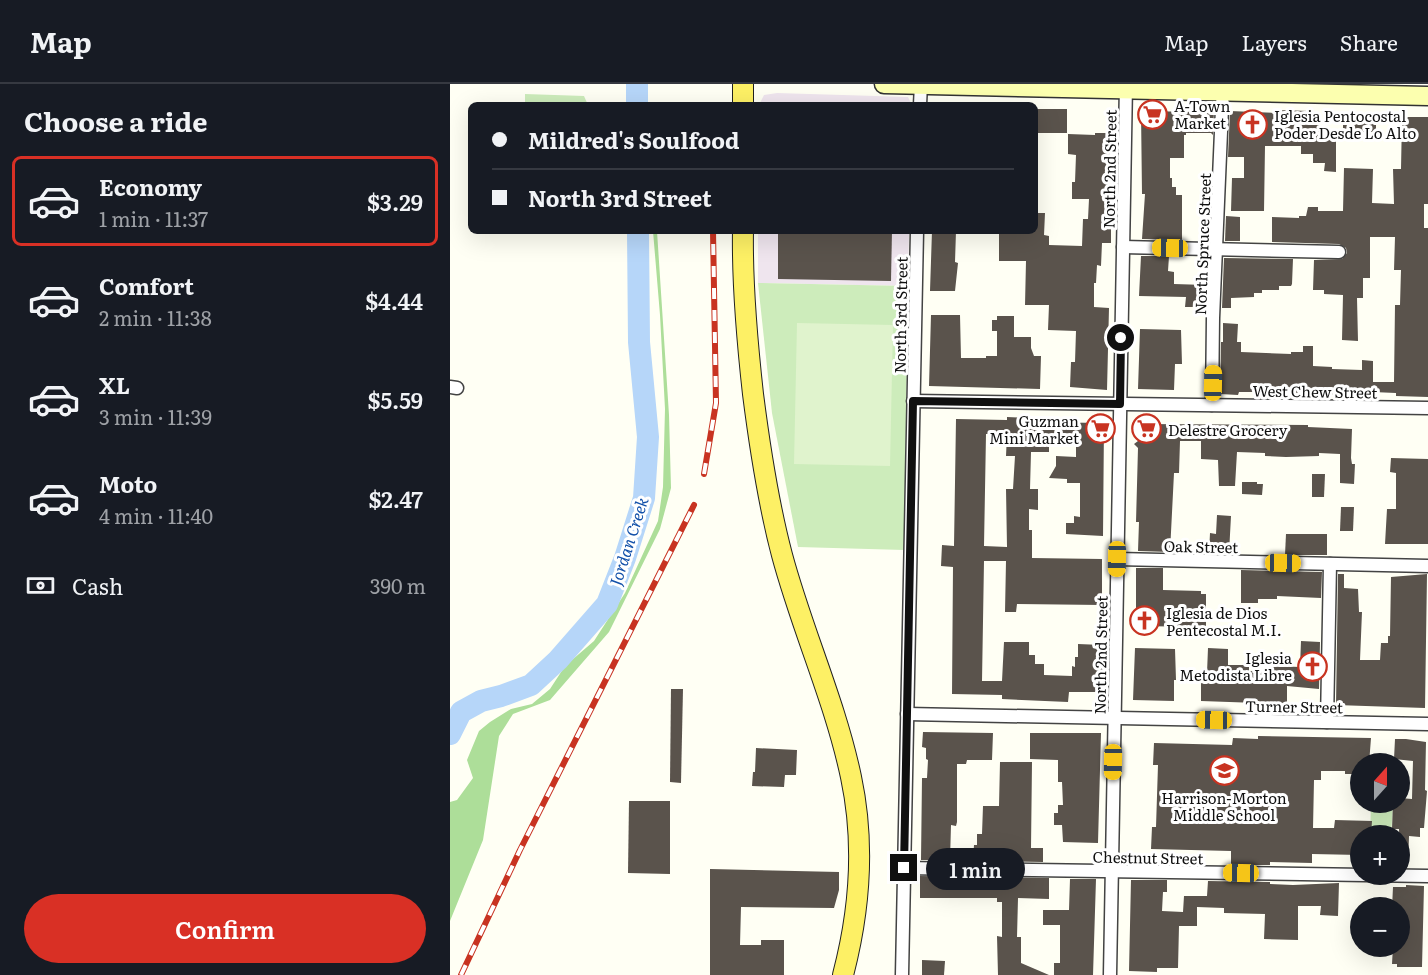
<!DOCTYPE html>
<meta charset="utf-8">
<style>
:root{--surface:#171b24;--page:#20242c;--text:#f1f3f6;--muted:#9ea1a6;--line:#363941;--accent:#d93025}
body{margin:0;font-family:Literata,serif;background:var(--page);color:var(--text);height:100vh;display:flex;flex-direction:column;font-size:22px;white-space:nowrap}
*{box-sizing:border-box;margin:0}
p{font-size:20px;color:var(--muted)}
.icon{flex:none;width:33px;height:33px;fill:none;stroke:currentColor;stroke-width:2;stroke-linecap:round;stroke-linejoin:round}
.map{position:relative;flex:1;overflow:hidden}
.side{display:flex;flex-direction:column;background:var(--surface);width:450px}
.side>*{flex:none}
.top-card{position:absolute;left:18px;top:18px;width:570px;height:132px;border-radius:9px;box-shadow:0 6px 24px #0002;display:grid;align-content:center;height:132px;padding:0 24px;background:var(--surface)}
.needle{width:39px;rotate:21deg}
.controls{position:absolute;left:900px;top:669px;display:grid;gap:12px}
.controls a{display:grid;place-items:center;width:60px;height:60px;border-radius:50%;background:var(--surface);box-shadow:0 6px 24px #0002;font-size:30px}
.end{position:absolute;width:27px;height:27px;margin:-14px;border:8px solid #101010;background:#fff;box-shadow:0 0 0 3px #fff}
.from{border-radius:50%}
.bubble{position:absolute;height:42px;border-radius:21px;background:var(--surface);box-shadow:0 6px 24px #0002;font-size:20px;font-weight:600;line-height:42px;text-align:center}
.car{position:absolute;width:18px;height:36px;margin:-18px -9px;border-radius:8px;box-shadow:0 0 4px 2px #0007;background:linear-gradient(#f5c518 24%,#345 0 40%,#f5c518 0 76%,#345 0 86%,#f5c518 0)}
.top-card b{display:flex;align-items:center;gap:21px;height:57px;font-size:22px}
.top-card b+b{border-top:2px solid var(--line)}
.top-card i{width:15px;height:15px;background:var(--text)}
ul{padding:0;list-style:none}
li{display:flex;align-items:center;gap:18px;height:90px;margin:0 12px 9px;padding:0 12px;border:3px solid transparent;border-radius:9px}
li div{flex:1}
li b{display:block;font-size:22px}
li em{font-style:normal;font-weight:600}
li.current{border-color:var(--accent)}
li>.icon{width:54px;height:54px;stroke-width:1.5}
h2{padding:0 24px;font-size:27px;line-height:72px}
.pay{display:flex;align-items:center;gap:15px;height:66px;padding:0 24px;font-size:22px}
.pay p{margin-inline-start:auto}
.button{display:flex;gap:12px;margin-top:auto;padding:12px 24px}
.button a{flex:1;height:69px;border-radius:36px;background:var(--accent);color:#fff;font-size:24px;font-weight:600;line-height:69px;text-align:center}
header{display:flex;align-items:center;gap:36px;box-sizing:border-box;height:84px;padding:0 30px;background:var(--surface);border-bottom:2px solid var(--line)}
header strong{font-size:28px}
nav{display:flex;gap:33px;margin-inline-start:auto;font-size:21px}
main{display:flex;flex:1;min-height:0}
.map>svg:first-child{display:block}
</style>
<header>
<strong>Map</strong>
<nav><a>Map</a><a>Layers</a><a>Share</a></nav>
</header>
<main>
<section class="side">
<h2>Choose a ride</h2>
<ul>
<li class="current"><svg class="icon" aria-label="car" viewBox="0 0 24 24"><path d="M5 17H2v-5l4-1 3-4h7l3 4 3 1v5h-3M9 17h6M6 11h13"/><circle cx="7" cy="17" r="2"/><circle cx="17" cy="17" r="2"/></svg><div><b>Economy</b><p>1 min · 11:37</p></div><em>$3.29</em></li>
<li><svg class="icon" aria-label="car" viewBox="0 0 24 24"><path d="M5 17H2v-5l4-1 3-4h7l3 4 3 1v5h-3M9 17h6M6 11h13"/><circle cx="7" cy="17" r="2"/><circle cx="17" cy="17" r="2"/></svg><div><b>Comfort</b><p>2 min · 11:38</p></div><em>$4.44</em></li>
<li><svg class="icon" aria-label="car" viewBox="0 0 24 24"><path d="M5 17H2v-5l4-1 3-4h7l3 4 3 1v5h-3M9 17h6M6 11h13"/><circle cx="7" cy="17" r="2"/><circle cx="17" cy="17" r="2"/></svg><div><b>XL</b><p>3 min · 11:39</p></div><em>$5.59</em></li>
<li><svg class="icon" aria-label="car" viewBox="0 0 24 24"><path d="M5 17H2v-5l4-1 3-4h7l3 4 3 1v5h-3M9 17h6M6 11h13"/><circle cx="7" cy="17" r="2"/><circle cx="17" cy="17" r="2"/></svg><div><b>Moto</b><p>4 min · 11:40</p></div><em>$2.47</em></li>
</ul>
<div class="pay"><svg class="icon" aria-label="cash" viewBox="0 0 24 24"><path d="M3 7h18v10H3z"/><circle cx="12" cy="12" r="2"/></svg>Cash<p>390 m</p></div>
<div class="button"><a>Confirm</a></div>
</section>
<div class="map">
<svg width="978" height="891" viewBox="0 0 978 891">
<rect width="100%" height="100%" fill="#fffff4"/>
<g fill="#efe5ee">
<polygon points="327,9 458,13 462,21 309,21 314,11"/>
<polygon points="308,147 459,147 458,202 308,199"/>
</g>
<g fill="#cdecbb">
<polygon points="75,10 134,12 138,21 75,21"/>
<polygon points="308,199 458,202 454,466 348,463 322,329"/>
<polygon points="921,721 943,722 941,751 920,752"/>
</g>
<polygon fill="#adde99" points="203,147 207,147 219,331 221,404 210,445 159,548 100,616 63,630 49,652 33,756 0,837 0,718 7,716 23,694 17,676 29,647 40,638 61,625 82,620 100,605 115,582 144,557 175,509 208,437 213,403 215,325 210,231"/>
<polygon fill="#e0f3cd" points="347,239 443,241 440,382 344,380"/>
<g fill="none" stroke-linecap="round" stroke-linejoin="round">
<g stroke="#b6d6f9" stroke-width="22">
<polyline points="187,0 187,21"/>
<polyline points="0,650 11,628 31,617 51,612 81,601 108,576 157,520 175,474 194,414 198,353 189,258 188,147"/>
</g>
</g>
<g fill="#5a534c" fill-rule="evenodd">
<rect x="585" y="25" width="32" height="24"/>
<polygon points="751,26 764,26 763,51 761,49 736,49 736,51 734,51 734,74 720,74 720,94 722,94 722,103 726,103 726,111 732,111 732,156 692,155 695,110 692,110 691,27 751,28"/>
<polygon points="825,26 860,27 861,29 861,41 874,41 874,46 886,46 886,88 874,87 875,79 863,79 863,70 851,70 851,62 815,62 814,127 781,127 782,94 794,94 794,73 778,73 780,27 825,29"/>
<polygon points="893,28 913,29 913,33 926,34 926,48 893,47"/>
<polygon points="954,33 978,33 978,120 974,120 974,144 978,144 978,313 946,312 946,309 923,308 922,312 810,308 789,308 788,311 770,310 771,258 773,258 773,239 788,240 787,258 791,258 791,268 841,270 841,268 853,268 853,262 863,262 863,282 882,283 882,285 912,286 912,276 923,277 923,298 944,298 945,221 950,221 951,186 944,186 945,153 920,153 920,194 913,194 913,214 907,214 908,257 892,256 893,211 874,210 874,206 863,206 864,176 892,175 897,169 896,164 889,160 822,158 822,133 849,134 849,132 856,132 858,123 868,123 868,127 893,127 894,84 923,85 922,119 944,120 943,85 951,85 952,34"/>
<polygon points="645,49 660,49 658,144 661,144 661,159 652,159 651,182 647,181 646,199 644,199 644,223 659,224 657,306 620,303 621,278 625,278 626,247 598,246 599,221 575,221 576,177 549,177 549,147 585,147 585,129 595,129 594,151 599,152 599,161 632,162 633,135 638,135 639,115 622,115 622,98 625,98 626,71 618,70 618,50 645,51"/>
<polygon points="776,132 790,133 790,157 775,157"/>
<polygon points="328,147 442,147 441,197 328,195"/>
<polygon points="482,147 506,147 505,178 508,179 505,207 480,207"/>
<polygon points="691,172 719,172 718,187 724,188 724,200 756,201 755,223 735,223 736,213 689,212"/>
<polygon points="774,174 843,175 842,200 841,202 829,202 829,206 812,206 812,209 804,209 804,213 781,214 781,224 772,224"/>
<polygon points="481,231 510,231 511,274 536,274 536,272 547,272 547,247 542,247 542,236 547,236 547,232 564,232 564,253 581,253 581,264 584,272 591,272 590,305 479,302"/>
<polygon points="690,245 731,246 732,280 725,280 724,306 688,305"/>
<path d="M557 333 578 334 580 338 654 339 653 452 616 450V439H624V432L630 433V399H617V395L599 394 606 382V372L626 373V353H621V351H599V368H581L580 405H588V426L579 425V446H582V474L652 475V521L567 520 566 528H555L556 477H534L532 597H552L554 558H579V571H585V580H594V591L622 592V582L625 583V573H628V560L652 561 653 608H619L618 618 552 615V611L502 610 503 483 491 482 492 461 504 462 506 335 557 336ZM536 350H557L556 372H565L563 405H556L557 463 534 462Z"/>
<polygon points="689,340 858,341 858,343 902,345 901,374 902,380 905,380 904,400 890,399 890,370 869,369 869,372 836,373 815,372 815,369 787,368 785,402 769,402 768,376 751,375 751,357 730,357 729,389 724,389 720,468 688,467 689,438 686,438 688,364 684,360 688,357"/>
<polygon points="941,374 978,375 978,460 935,460 937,425 946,425 946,389 940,388"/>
<polygon points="862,390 875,390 874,413 862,413"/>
<polygon points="792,398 807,398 807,400 813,400 812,411 792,410"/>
<polygon points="891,423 904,423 903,447 890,447"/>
<polygon points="767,431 781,432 779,469 759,469 760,449 766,450"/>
<polygon points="836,450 877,450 877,471 835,471"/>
<polygon points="686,484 713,484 713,506 751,507 751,510 756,510 756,543 686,542"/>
<polygon points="791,486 872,488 871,514 827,512 827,515 808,515 808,519 791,519"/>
<polygon points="888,490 894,490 894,504 908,505 909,528 912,528 910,576 930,576 931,559 938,559 938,552 940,552 941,493 977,490 975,624 886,621"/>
<polygon points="851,557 870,558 869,605 837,602 837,620 751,617 751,589 757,589 758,564 778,565 778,581 799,581 799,587 823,588 823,582 850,583"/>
<polygon points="685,564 725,565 726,596 724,596 724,617 683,616"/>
<polygon points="221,605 233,605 231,699 220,698"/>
<polygon points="473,648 543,649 542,676 517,676 516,680 507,680 507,738 506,742 501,741 500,776 471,776 472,694 477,694 478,676 476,675 476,664 472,663"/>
<polygon points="580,649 651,649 648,759 613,758 612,741 604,741 604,729 608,729 608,721 613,721 612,698 608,698 608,676 580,675"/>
<polygon points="808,652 921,654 919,680 910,680 910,690 895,690 895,687 871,687 871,696 864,696 863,744 884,744 885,736 922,737 921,752 910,752 910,771 862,770 862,779 820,778 820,781 781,781 781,767 701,765 702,743 706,743 708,681 703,681 704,659 782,661 783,654 808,655"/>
<polygon points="945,655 956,655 976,658 975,706 977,707 974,744 970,744 970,753 959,752 958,782 950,782 949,745 942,745 943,718 950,718 950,714 962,715 963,677 944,675"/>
<polygon points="306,664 347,666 346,691 335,691 334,703 302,702 303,688 305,688"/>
<polygon points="550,678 582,678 581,764 593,764 593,778 523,777 524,761 527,761 527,750 532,750 533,722 549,722"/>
<polygon points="179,717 220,717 220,790 178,789"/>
<polygon points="260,785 389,788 389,806 384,824 291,823 290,861 311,861 311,856 334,856 334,891 260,891"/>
<polygon points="470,792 599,794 599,815 568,814 567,853 571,853 571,879 599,891 548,891 547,852 552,853 552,818 547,818 547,814 470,814"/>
<polygon points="620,795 646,795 643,891 604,891 604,879 610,879 610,841 593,841 593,826 619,826"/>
<polygon points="681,796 717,796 717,808 713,808 712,827 733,828 734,812 757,812 758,797 820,798 820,800 843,801 889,799 888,832 870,831 871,822 848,822 848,856 814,855 815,830 774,829 774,824 747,823 747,842 729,842 728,884 707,884 707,888 679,887"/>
<polygon points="956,801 974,802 972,883 947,883 947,880 942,880 943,862 950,862 950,824 942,824 943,803 956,803"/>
<polygon points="472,876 495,877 494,891 472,891"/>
</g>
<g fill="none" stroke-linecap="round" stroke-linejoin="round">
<defs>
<g id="street">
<polyline points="470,21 471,0"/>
<polyline points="673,163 889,168"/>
<polyline points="0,303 7,304"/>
<polyline points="463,317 978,324"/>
<polyline points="762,321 763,234 773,1"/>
<polyline points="667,475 978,482"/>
<polyline points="457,630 978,640"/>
<polyline points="877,638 880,480"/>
<polyline points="454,784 978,792"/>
<polyline points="452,891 467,147"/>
<polyline points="660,891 676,0"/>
</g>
<polyline id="secondary" points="434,0 978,12"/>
<g id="primary">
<polyline points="293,21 293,0"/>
<path d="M293 147C292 202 297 256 303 310 310 365 318 418 332 471 352 546 385 617 401 693 415 759 410 826 393 891"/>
</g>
</defs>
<use href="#street" stroke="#434343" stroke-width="15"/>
<use href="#secondary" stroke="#323232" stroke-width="21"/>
<use href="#primary" stroke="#212121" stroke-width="22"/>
<use href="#street" stroke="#fff" stroke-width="12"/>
<use href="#secondary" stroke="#fcffaf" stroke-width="18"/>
<use href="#primary" stroke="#fdf065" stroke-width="20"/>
<defs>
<g id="rail">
<polyline points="254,390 266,319 263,147"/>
<polyline points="11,891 70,766 244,421"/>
</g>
</defs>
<use href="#rail" stroke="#c83321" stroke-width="6"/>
<use href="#rail" stroke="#fff" stroke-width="4" stroke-dasharray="11" stroke-linecap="butt"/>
</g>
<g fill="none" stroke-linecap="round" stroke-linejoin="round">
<polyline stroke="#101010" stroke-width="8" points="454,784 463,317 670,320 671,254"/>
</g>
<defs>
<symbol id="supermarket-ring" viewBox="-11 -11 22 22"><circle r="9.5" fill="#fff" stroke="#c83321" stroke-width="1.5"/><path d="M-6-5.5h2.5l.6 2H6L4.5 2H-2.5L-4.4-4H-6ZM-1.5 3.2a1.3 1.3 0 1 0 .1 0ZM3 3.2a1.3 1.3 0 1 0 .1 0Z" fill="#c83321"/></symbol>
<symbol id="church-ring" viewBox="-11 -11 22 22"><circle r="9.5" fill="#fff" stroke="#c83321" stroke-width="1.5"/><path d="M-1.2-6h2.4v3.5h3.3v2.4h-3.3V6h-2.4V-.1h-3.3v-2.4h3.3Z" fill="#c83321"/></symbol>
<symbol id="school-ring" viewBox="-11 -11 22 22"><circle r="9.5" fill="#fff" stroke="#c83321" stroke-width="1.5"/><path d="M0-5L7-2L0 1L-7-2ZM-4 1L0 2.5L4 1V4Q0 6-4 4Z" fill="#c83321"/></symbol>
</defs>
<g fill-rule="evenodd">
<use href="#supermarket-ring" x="686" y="14" width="33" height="33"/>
<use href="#church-ring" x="786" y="24" width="33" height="33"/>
<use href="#supermarket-ring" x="634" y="328" width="33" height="33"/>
<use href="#supermarket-ring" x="680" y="328" width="33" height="33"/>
<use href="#church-ring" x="678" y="520" width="33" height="33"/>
<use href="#church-ring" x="846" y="566" width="33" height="33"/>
<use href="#school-ring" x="758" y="670" width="33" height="33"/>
</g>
<g text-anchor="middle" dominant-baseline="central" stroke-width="6" stroke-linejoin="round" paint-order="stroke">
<g font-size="15" fill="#101010" stroke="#fff" text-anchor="start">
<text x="724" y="21">A-Town<tspan x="724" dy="17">Market</tspan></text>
<text x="824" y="31">Iglesia Pentocostal<tspan x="824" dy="17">Poder Desde Lo Alto</tspan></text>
<text x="629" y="336" text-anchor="end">Guzman<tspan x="629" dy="17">Mini Market</tspan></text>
<text x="718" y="345">Delestre Grocery</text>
<text x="716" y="528">Iglesia de Dios<tspan x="716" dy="17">Pentecostal M.I.</tspan></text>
<text x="842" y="573" text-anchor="end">Iglesia<tspan x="842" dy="17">Metodista Libre</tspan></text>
<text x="774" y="713" text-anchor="middle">Harrison-Morton<tspan x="774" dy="17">Middle School</tspan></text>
</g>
<g font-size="15" fill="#101010" stroke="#fff">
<text transform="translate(659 85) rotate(-89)">North 2nd Street</text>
<text transform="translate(752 160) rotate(-88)">North Spruce Street</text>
<text transform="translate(450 231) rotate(-89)">North 3rd Street</text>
<text transform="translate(865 307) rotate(1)">West Chew Street</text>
<text transform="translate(751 462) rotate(1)">Oak Street</text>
<text transform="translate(650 571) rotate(-89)">North 2nd Street</text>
<text transform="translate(844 622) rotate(1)">Turner Street</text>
<text transform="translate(698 773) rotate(1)">Chestnut Street</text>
</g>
<g font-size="16" font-style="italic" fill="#1250a9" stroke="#fff">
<text transform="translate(178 457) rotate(-72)">Jordan Creek</text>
</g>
</g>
</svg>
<div class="controls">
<a><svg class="needle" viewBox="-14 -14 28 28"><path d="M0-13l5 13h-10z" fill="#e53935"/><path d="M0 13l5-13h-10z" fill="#9ea1a6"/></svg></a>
<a>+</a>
<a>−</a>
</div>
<i class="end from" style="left:671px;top:254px"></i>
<i class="end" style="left:454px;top:784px"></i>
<div class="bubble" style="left:476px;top:764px;width:99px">1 min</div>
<i class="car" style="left:720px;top:164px;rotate:271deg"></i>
<i class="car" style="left:763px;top:299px;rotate:1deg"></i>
<i class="car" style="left:667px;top:475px;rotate:181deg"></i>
<i class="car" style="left:833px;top:479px;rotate:91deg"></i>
<i class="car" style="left:764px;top:636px;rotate:271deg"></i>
<i class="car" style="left:663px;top:678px;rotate:181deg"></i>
<i class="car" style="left:791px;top:789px;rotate:271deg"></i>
<div class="top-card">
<b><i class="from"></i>Mildred's Soulfood</b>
<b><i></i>North 3rd Street</b>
</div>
</div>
</main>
